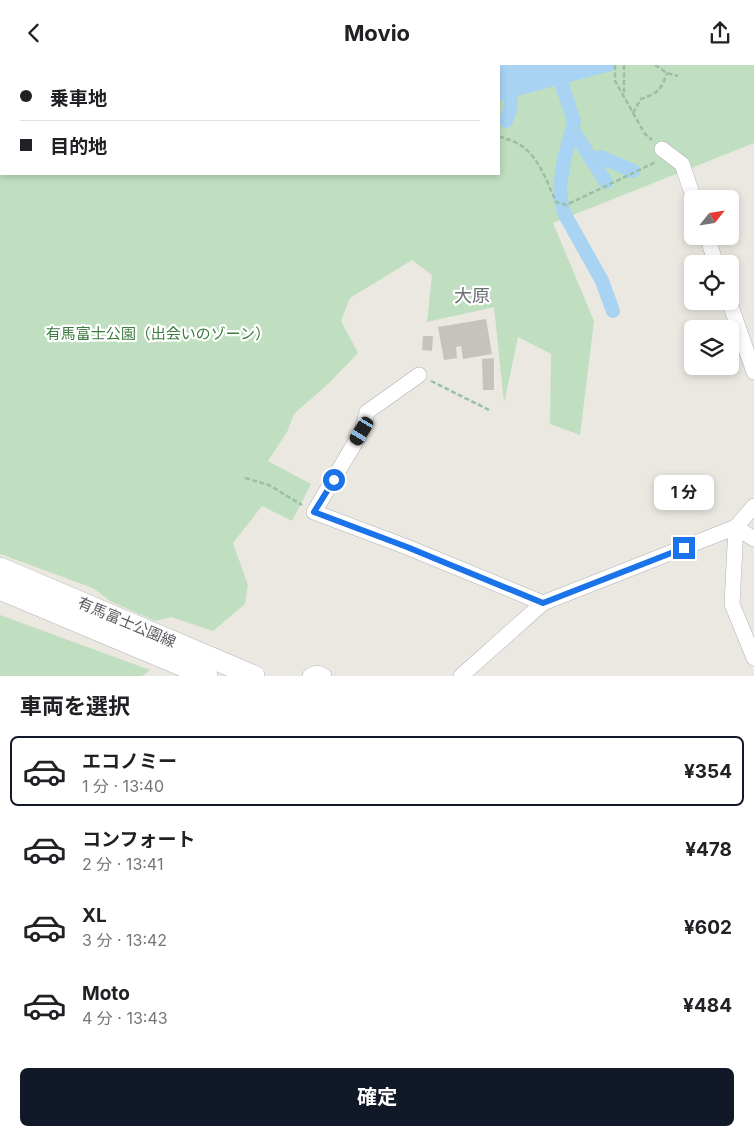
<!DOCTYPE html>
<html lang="ja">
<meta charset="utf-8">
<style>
:root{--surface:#fff;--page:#f2f2f2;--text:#202124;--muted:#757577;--line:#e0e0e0;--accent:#111827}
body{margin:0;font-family:Inter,"Noto Sans JP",sans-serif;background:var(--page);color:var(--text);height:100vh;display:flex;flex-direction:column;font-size:19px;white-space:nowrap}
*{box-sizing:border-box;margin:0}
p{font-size:16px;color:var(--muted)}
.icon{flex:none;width:28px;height:28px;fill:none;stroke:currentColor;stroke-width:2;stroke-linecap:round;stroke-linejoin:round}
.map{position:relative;height:611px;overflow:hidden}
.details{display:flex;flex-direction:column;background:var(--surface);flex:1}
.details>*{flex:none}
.guide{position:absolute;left:0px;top:0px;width:500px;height:110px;box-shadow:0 2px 8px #0003;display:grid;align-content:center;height:110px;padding:0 20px;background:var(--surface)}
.needle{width:32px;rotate:60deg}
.controls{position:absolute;left:684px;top:125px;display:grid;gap:10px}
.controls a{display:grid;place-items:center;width:55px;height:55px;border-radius:8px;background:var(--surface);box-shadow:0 2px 8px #0003;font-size:25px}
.end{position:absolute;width:22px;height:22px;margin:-11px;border:6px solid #1a73e8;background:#fff;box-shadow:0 0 0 2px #fff}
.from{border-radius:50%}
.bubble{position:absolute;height:35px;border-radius:8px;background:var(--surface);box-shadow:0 2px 8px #0003;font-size:16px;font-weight:700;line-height:35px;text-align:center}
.car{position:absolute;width:15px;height:30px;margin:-15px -8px;border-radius:6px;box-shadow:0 0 4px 1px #0007;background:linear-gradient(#222 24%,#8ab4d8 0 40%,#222 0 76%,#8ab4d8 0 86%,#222 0)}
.guide b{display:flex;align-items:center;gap:18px;height:48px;font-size:19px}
.guide b+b{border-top:1px solid var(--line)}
.guide i{width:12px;height:12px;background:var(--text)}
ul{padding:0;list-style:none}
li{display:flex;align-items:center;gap:15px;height:70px;margin:0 10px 8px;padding:0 10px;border:2px solid transparent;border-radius:8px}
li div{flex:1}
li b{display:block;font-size:19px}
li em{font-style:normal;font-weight:700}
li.on{border-color:var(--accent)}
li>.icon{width:45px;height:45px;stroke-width:1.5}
h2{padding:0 20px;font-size:22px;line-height:60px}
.action{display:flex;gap:10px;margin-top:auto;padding:10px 20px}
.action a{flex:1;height:58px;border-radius:8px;background:var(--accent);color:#fff;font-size:20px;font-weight:700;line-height:58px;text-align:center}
header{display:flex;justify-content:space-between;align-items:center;height:65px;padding:0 20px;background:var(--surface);font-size:22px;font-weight:700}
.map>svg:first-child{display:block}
</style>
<header><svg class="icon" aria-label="back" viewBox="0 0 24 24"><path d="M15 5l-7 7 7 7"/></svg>Movio<svg class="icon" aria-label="share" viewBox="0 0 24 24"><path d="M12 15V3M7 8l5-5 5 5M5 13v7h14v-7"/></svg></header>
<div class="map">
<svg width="754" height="611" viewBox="0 0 754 611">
<rect width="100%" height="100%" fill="#eae8e1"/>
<g fill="#c0dfc0" fill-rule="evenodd">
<path d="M0 0H754V78L553 158 594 256 580 370 550 359 551 289 518 272 504 338 494 242 427 257 432 210 412 195 350 233 341 256 358 288 328 319 294 349 287 367 268 396 311 419 292 456 262 441 233 478 248 520 245 539 213 566 171 552 155 556 110 536 93 523 0 489ZM1 1H499V109H1Z"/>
<polygon points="0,550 150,605 142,611 0,611"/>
</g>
<polygon fill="#a8d3f3" points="449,0 614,0 615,5 499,36 499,1"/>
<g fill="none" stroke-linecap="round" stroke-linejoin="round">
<g stroke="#a8d3f3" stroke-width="14">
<polyline points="561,17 574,56 564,95 560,122 561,135 564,148 602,216 613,246"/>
<polyline points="506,56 510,45 511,34"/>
<polyline points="573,65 606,117"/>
<polyline points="591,94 601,92 633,106"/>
</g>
</g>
<g fill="#c6c3be">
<polygon points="486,254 492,289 463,294 461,281 456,282 457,293 444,295 438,262"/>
<polygon points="423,271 433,271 432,286 422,285"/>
<polygon points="494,293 494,325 483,325 482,294"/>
</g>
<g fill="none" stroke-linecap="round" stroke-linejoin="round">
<defs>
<g id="street">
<polyline points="662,84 682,99 694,134"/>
<polyline points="707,171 716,199"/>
<polyline points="729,236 754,307"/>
<polyline points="419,310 367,347 362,366 314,447 407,482 543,538"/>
<polyline points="736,462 732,539 754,593"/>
<polyline points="736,462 754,474"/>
<polyline points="310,611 317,608 324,611"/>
<polyline points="461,611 543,538 736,462 754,441"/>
</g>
<g id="secondary">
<polyline points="0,503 254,611"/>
<polyline points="0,524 207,611"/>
</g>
</defs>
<use href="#street" stroke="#aeb1b5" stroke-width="16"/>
<use href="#secondary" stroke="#aeb0b5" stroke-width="22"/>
<g stroke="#9abfa4" stroke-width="2.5" stroke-dasharray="5 2.5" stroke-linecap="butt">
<polyline points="430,0 431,1"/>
<polyline points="615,0 615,16 645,69 652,75"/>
<polyline points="624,0 624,30"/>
<polyline points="655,0 667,8 678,11"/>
<polyline points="141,1 142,0"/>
<path d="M633 48 641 34C658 28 661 25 667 8"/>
<path d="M499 71C505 74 511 75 517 78 538 89 547 117 556 137L566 140 656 97"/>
<polyline points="0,101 1,101"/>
<polyline points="431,316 489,345"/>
<polyline points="245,413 269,420 302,440"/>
</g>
<use href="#street" stroke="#fff" stroke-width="15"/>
<use href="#secondary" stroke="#fff" stroke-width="21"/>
</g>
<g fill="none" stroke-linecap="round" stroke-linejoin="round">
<polyline stroke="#1a73e8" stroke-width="6" points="334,415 314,447 407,482 543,538 684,483"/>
</g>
<g text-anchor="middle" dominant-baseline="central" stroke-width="4.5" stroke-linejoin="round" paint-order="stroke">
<g font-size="15" fill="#3d7b40" stroke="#fff">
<text x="158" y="268">有馬富士公園（出会いのゾーン）</text>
</g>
<g font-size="15" fill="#595c60" stroke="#fff">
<text transform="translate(127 557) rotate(23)">有馬富士公園線</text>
</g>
<g font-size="18" fill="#6a6e72" stroke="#fff">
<text x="472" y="230">大原</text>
</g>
</g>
</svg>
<div class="controls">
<a><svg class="needle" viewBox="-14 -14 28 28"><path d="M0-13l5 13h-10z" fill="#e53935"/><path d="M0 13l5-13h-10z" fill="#757577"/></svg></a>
<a><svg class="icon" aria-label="locate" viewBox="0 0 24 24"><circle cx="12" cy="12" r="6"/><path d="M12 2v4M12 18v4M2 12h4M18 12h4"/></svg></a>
<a><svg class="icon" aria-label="layers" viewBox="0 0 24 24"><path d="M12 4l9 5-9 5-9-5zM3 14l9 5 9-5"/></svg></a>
</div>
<i class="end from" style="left:334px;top:415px"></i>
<i class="end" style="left:684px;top:483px"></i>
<div class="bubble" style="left:654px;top:410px;width:60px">1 分</div>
<i class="car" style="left:362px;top:366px;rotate:211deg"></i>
<div class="guide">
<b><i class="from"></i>乗車地</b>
<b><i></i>目的地</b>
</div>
</div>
<section class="details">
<h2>車両を選択</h2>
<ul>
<li class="on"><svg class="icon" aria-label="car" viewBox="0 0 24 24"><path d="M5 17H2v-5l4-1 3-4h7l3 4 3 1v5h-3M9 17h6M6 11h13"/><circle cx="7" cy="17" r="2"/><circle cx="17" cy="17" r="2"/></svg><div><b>エコノミー</b><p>1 分 · 13:40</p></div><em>¥354</em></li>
<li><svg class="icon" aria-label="car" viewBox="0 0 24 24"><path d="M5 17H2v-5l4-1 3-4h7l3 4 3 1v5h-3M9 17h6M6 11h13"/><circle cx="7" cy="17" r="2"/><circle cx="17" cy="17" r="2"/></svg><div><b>コンフォート</b><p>2 分 · 13:41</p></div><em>¥478</em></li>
<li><svg class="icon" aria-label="car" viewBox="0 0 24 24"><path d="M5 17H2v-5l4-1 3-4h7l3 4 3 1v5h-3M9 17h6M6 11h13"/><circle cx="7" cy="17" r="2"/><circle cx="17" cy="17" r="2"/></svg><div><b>XL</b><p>3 分 · 13:42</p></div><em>¥602</em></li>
<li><svg class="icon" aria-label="car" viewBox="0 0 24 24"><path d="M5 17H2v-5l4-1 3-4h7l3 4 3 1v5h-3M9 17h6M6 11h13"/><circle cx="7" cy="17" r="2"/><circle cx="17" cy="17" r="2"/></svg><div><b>Moto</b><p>4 分 · 13:43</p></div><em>¥484</em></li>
</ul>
<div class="action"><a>確定</a></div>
</section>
